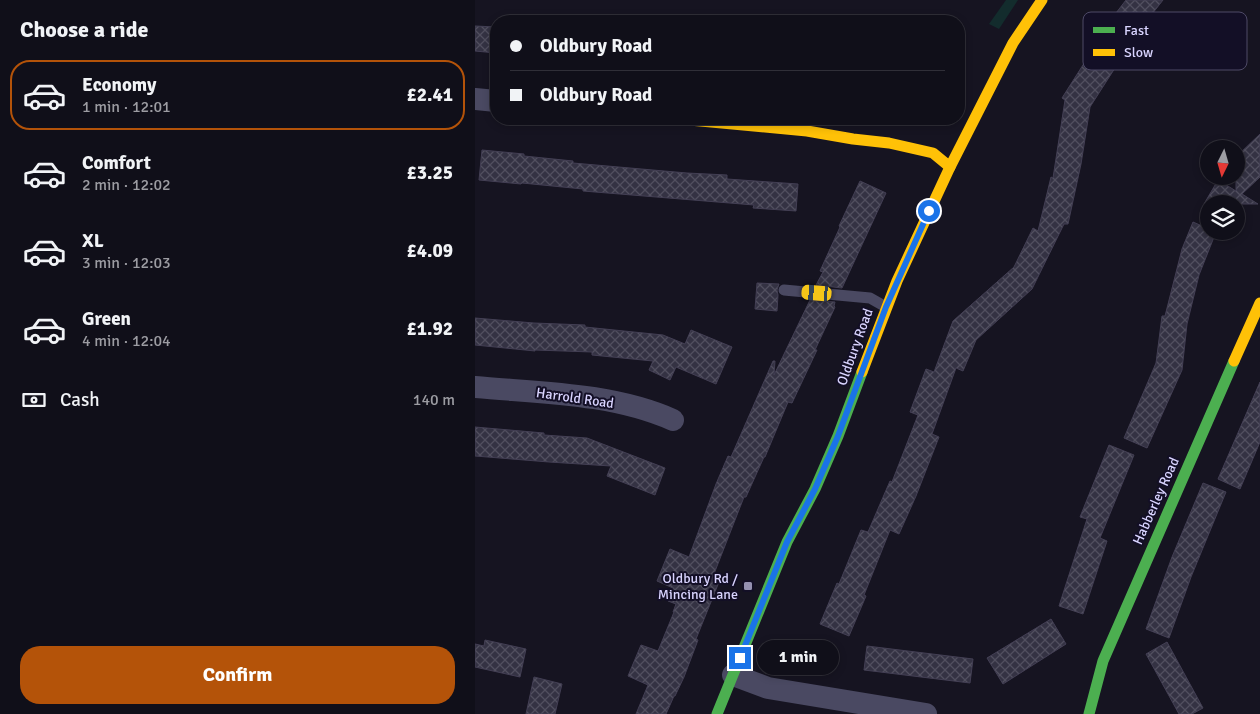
<!DOCTYPE html>
<meta charset="utf-8">
<style>
:root{--surface:#100f19;--page:#1e1d26;--text:#f1f3f6;--muted:#9c9ca2;--line:#302f38;--accent:#b45309}
body{margin:0;font-family:Signika,sans-serif;background:var(--page);color:var(--text);height:100vh;display:flex;flex-direction:column;font-size:19px;white-space:nowrap}
*{box-sizing:border-box;margin:0}
p{font-size:16px;color:var(--muted)}
.icon{flex:none;width:28px;height:28px;fill:none;stroke:currentColor;stroke-width:2;stroke-linecap:round;stroke-linejoin:round}
.map{position:relative;flex:1;overflow:hidden}
.details{display:flex;flex-direction:column;background:var(--surface);width:475px}
.details>*{flex:none}
.top-card{position:absolute;left:15px;top:15px;width:475px;height:110px;border-radius:20px;box-shadow:0 2px 8px #0003,0 0 0 1px var(--line);display:grid;align-content:center;height:110px;padding:0 20px;background:var(--surface)}
.needle{width:32px;rotate:185deg}
.controls{position:absolute;left:725px;top:140px;display:grid;gap:10px}
.controls a{display:grid;place-items:center;width:45px;height:45px;border-radius:50%;background:var(--surface);box-shadow:0 2px 8px #0003,0 0 0 1px var(--line);font-size:25px}
.end{position:absolute;width:22px;height:22px;margin:-11px;border:6px solid #1a73e8;background:#fff;box-shadow:0 0 0 2px #fff}
.from{border-radius:50%}
.bubble{position:absolute;height:35px;border-radius:18px;background:var(--surface);box-shadow:0 2px 8px #0003,0 0 0 1px var(--line);font-size:16px;font-weight:700;line-height:35px;text-align:center}
.car{position:absolute;width:15px;height:30px;margin:-15px -8px;border-radius:6px;box-shadow:0 0 4px 1px #0007;background:linear-gradient(#f5c518 24%,#345 0 40%,#f5c518 0 76%,#345 0 86%,#f5c518 0)}
.top-card b{display:flex;align-items:center;gap:18px;height:48px;font-size:19px}
.top-card b+b{border-top:1px solid var(--line)}
.top-card i{width:12px;height:12px;background:var(--text)}
ul{padding:0;list-style:none}
li{display:flex;align-items:center;gap:15px;height:70px;margin:0 10px 8px;padding:0 10px;border:2px solid transparent;border-radius:20px}
li div{flex:1}
li b{display:block;font-size:19px}
li em{font-style:normal;font-weight:700}
li.on{border-color:var(--accent)}
li>.icon{width:45px;height:45px;stroke-width:1.5}
h2{padding:0 20px;font-size:22px;line-height:60px}
.pay{display:flex;align-items:center;gap:12px;height:55px;padding:0 20px;font-size:19px}
.pay p{margin-inline-start:auto}
.action{display:flex;gap:10px;margin-top:auto;padding:10px 20px}
.action a{flex:1;height:58px;border-radius:20px;background:var(--accent);color:#fff;font-size:20px;font-weight:700;line-height:58px;text-align:center}
main{display:flex;flex:1;min-height:0}
.map>svg:first-child{display:block}
</style>
<main>
<section class="details">
<h2>Choose a ride</h2>
<ul>
<li class="on"><svg class="icon" aria-label="car" viewBox="0 0 24 24"><path d="M5 17H2v-5l4-1 3-4h7l3 4 3 1v5h-3M9 17h6M6 11h13"/><circle cx="7" cy="17" r="2"/><circle cx="17" cy="17" r="2"/></svg><div><b>Economy</b><p>1 min · 12:01</p></div><em>£2.41</em></li>
<li><svg class="icon" aria-label="car" viewBox="0 0 24 24"><path d="M5 17H2v-5l4-1 3-4h7l3 4 3 1v5h-3M9 17h6M6 11h13"/><circle cx="7" cy="17" r="2"/><circle cx="17" cy="17" r="2"/></svg><div><b>Comfort</b><p>2 min · 12:02</p></div><em>£3.25</em></li>
<li><svg class="icon" aria-label="car" viewBox="0 0 24 24"><path d="M5 17H2v-5l4-1 3-4h7l3 4 3 1v5h-3M9 17h6M6 11h13"/><circle cx="7" cy="17" r="2"/><circle cx="17" cy="17" r="2"/></svg><div><b>XL</b><p>3 min · 12:03</p></div><em>£4.09</em></li>
<li><svg class="icon" aria-label="car" viewBox="0 0 24 24"><path d="M5 17H2v-5l4-1 3-4h7l3 4 3 1v5h-3M9 17h6M6 11h13"/><circle cx="7" cy="17" r="2"/><circle cx="17" cy="17" r="2"/></svg><div><b>Green</b><p>4 min · 12:04</p></div><em>£1.92</em></li>
</ul>
<div class="pay"><svg class="icon" aria-label="cash" viewBox="0 0 24 24"><path d="M3 7h18v10H3z"/><circle cx="12" cy="12" r="2"/></svg>Cash<p>140 m</p></div>
<div class="action"><a>Confirm</a></div>
</section>
<div class="map">
<svg width="785" height="714" viewBox="0 0 785 714">
<defs>
<pattern id="building-cross-hatch" width="8" height="8" patternUnits="userSpaceOnUse" patternTransform="scale(1.25)"><rect width="8" height="8" fill="#343243"/><path d="M0 0l8 8M0 8l8-8" fill="none" stroke="#514f5f"/></pattern>
</defs>
<rect width="100%" height="100%" fill="#161421"/>
<polygon fill="#132c2d" points="531,0 543,0 524,29 514,24"/>
<g fill="url(#building-cross-hatch)" stroke="#433f54">
<polygon points="651,0 688,0 663,32 615,107 606,164 593,224 589,224 557,289 501,340 488,371 481,368 457,434 464,437 441,496 424,534 415,530 389,595 391,596 374,636 345,624 362,583 364,584 386,530 393,532 415,481 417,482 443,415 435,412 451,369 459,372 478,321 539,267 558,228 563,231 576,177 578,178 590,100 587,98 641,13"/>
<polygon points="0,26 21,27 21,53 0,51"/>
<polygon points="785,134 785,177 767,194 783,204 729,204 743,180 761,191 761,157"/>
<polygon points="7,150 49,154 49,156 98,161 98,163 212,173 252,175 252,179 323,184 321,211 278,208 279,205 108,191 108,189 47,183 46,184 4,180"/>
<polygon points="385,181 411,193 367,288 341,285 348,272 345,271 365,227 364,226"/>
<polygon points="718,222 734,229 734,231 741,232 724,275 712,324 707,370 672,448 649,438 681,363 687,316 690,316 707,249"/>
<polygon points="282,283 304,284 302,290 303,295 302,311 280,309"/>
<polygon points="335,300 360,302 359,306 360,307 340,350 342,350 317,403 313,402 290,457 289,457 271,497 269,497 237,579 244,582 221,639 223,640 209,677 200,696 199,696 191,714 161,714 173,685 153,676 166,645 183,651 199,612 198,612 201,604 193,601 198,588 182,581 195,549 214,557 241,484 253,456 256,457 298,361 300,361 299,375"/>
<polygon points="0,318 59,323 110,325 110,327 188,335 210,344 216,330 257,347 241,384 201,367 195,380 174,370 178,361 117,355 117,352 60,350 60,351 0,345"/>
<polygon points="785,382 785,442 765,489 743,479"/>
<polygon points="0,427 69,433 69,435 112,438 190,468 180,495 132,476 136,466 74,462 0,456"/>
<polygon points="634,445 659,455 625,538 632,541 608,614 584,606 612,519 605,517"/>
<polygon points="728,483 751,492 716,577 694,638 671,629 697,557"/>
<polygon points="576,619 591,644 528,684 512,658"/>
<polygon points="10,640 51,649 45,677 0,667 0,644 9,646"/>
<polygon points="692,642 728,708 717,714 704,714 671,654"/>
<polygon points="392,646 498,659 495,683 389,670"/>
<polygon points="59,677 87,684 80,714 51,714"/>
</g>
<g fill="none" stroke-linecap="round" stroke-linejoin="round">
<polyline stroke="#4a4962" stroke-width="11" points="309,290 395,298 411,307"/>
<g stroke="#4a4962" stroke-width="22">
<polyline points="0,99 21,101"/>
<path d="M0 387C66 393 137 393 198 420"/>
<polyline points="258,675 293,688 451,714"/>
</g>
<g stroke="#4caf50" stroke-width="11">
<polyline points="242,714 312,542 340,489 363,436 387,372"/>
<polyline points="614,714 628,661 759,361"/>
</g>
<g stroke="#ffc107" stroke-width="11">
<polyline points="204,119 332,131 378,139 414,143 458,153 475,167"/>
<polyline points="759,361 785,303"/>
<polyline points="387,372 422,281 475,167 538,43 567,0"/>
</g>
</g>
<g fill="none" stroke-linecap="round" stroke-linejoin="round">
<polyline stroke="#1a73e8" stroke-width="6" points="265,658 312,542 340,489 363,436 411,307 454,211"/>
</g>
<rect fill="#9591b1" stroke="#130f26" stroke-width="2" x="268" y="581" width="10" height="10" rx="2.5"/>
<g text-anchor="middle" dominant-baseline="central" stroke-width="4" stroke-linejoin="round" paint-order="stroke">
<g font-size="14" fill="#d9d4ff" stroke="#130f26">
<text transform="translate(380 347) rotate(-70)">Oldbury Road</text>
<text transform="translate(100 398) rotate(8)">Harrold Road</text>
<text transform="translate(681 501) rotate(-66)">Habberley Road</text>
</g>
<g font-size="14" fill="#d9d4ff" stroke="#130f26" text-anchor="end">
<text x="263" y="578">Oldbury Rd /<tspan x="263" dy="16">Mincing Lane</tspan></text>
</g>
</g>
<rect x="608" y="12" width="164" height="58" rx="8" fill="#130f26" stroke="#4e4a67" stroke-width="1"/>
<rect x="618" y="27" width="22" height="6" fill="#4caf50"/>
<rect x="618" y="49" width="22" height="7" fill="#ffc107"/>
<g font-size="14" fill="#d9d4ff">
<text x="649" y="35">Fast</text>
<text x="649" y="57">Slow</text>
</g>
</svg>
<div class="controls">
<a><svg class="needle" viewBox="-14 -14 28 28"><path d="M0-13l5 13h-10z" fill="#e53935"/><path d="M0 13l5-13h-10z" fill="#9c9ca2"/></svg></a>
<a><svg class="icon" aria-label="layers" viewBox="0 0 24 24"><path d="M12 4l9 5-9 5-9-5zM3 14l9 5 9-5"/></svg></a>
</div>
<i class="end from" style="left:454px;top:211px"></i>
<i class="end" style="left:265px;top:658px"></i>
<div class="bubble" style="left:282px;top:640px;width:82px">1 min</div>
<i class="car" style="left:342px;top:293px;rotate:275deg"></i>
<div class="top-card">
<b><i class="from"></i>Oldbury Road</b>
<b><i></i>Oldbury Road</b>
</div>
</div>
</main>
